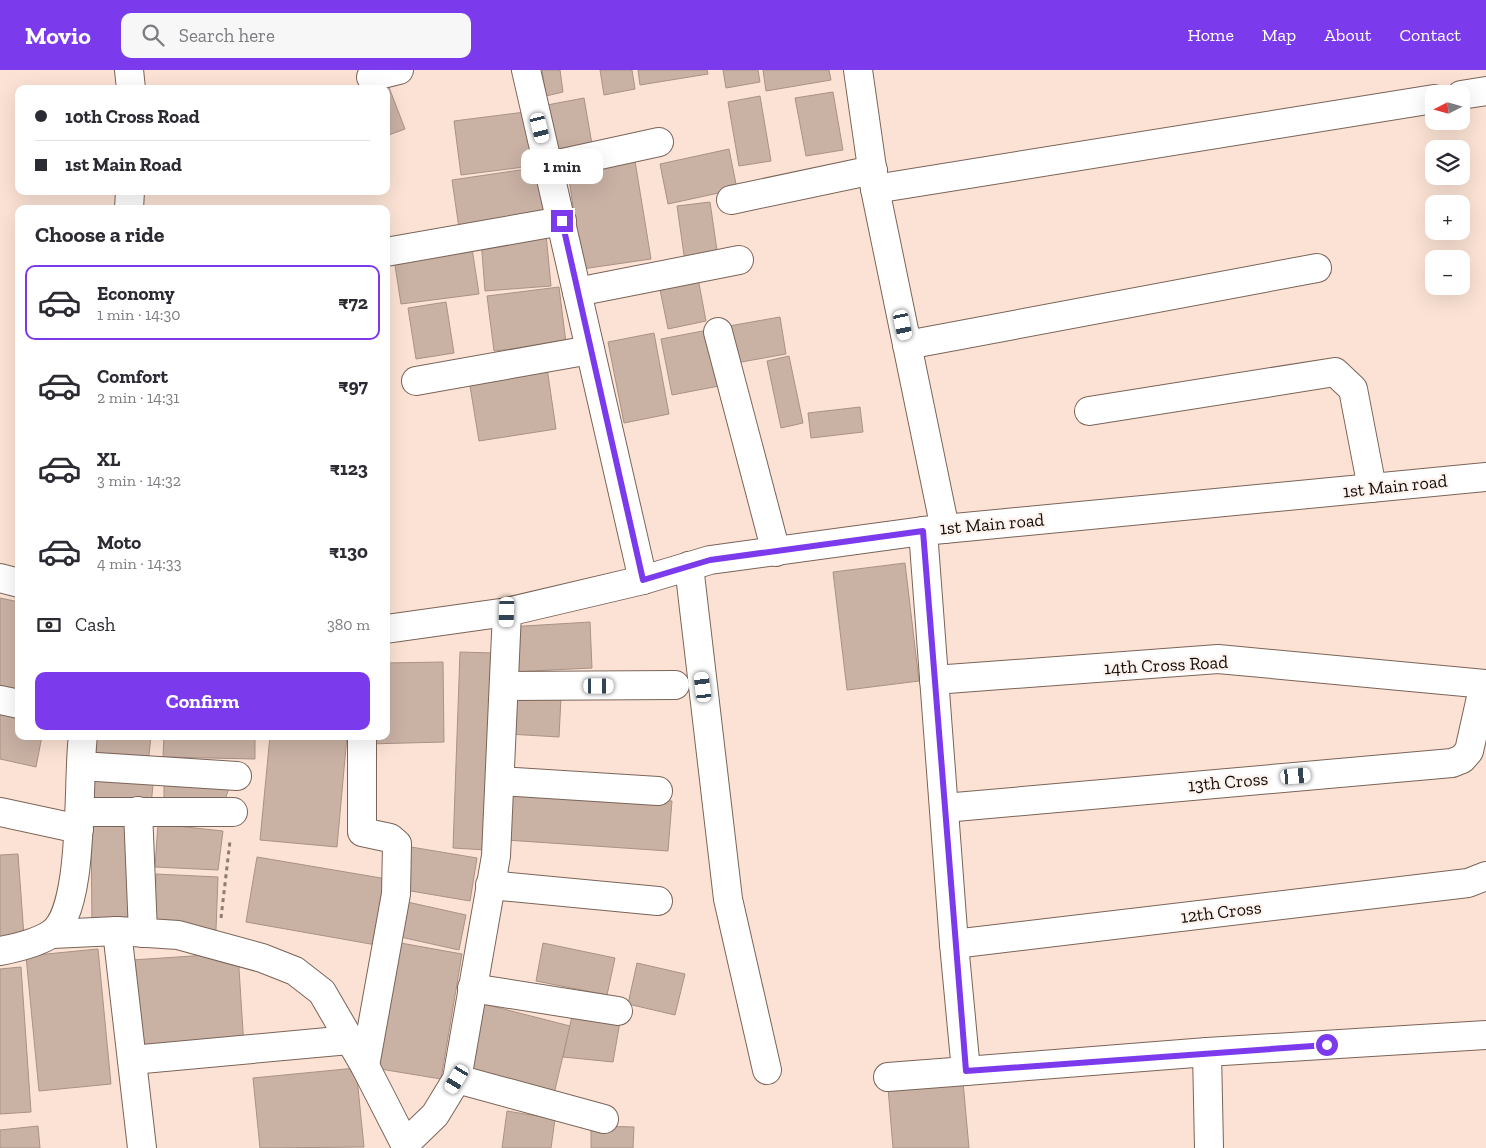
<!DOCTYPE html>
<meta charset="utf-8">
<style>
:root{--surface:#fff;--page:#f7f7f7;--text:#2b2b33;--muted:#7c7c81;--line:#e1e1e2;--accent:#7c3aed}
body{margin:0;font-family:"Zilla Slab",serif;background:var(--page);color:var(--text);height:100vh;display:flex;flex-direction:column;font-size:19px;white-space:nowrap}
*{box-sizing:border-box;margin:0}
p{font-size:16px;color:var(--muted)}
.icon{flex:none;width:28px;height:28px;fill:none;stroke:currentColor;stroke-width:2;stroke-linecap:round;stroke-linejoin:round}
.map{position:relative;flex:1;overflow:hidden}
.drawer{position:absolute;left:15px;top:135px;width:375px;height:535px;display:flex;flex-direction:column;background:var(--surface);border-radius:10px;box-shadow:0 5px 20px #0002}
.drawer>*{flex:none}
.banner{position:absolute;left:15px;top:15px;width:375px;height:110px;border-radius:10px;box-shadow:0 5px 20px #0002;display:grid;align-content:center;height:110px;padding:0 20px;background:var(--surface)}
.needle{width:32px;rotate:264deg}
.buttons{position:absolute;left:1425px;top:15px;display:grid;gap:10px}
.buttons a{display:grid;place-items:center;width:45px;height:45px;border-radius:10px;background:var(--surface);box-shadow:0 5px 20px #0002;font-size:25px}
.end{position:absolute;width:22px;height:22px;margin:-11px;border:6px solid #7c3aed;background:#fff;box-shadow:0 0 0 2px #fff}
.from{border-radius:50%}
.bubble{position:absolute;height:35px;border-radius:10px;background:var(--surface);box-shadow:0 5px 20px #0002;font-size:16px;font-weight:700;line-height:35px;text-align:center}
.car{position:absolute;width:15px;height:30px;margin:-15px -8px;border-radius:6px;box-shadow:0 0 4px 1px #0007;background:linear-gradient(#fff 24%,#345 0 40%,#fff 0 76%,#345 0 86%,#fff 0)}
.banner b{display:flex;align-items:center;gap:18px;height:48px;font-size:19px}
.banner b+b{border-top:1px solid var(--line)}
.banner i{width:12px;height:12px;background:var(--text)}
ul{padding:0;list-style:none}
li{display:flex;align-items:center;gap:15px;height:75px;margin:0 10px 8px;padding:0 10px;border:2px solid transparent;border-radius:10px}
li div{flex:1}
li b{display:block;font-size:19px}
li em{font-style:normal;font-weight:700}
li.selected{border-color:var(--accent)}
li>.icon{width:45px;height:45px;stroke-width:1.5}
h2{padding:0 20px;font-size:22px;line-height:60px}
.pay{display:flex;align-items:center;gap:12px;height:55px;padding:0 20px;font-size:19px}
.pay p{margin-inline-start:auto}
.primary-button{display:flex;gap:10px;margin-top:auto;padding:10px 20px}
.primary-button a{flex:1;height:58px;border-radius:10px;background:var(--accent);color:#fff;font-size:20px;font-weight:700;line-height:58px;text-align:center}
header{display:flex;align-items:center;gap:30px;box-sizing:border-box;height:70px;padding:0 25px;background:var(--accent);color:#fff}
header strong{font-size:24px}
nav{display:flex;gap:28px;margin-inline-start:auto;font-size:18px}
.search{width:350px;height:45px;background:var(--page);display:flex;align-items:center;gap:12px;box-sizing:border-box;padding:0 18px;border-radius:10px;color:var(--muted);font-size:19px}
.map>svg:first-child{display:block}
</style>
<header>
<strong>Movio</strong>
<div class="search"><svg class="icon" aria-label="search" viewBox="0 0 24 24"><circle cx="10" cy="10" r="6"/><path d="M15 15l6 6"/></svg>Search here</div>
<nav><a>Home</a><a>Map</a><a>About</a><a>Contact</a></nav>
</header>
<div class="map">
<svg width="1486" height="1078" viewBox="0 0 1486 1078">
<rect width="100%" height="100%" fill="#fbe2d4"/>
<g fill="#c9b1a4" stroke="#a99285">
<polygon points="542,0 560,0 563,22 546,26"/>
<polygon points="600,0 632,0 635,19 604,25"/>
<polygon points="638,0 707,0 708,4 640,15"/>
<polygon points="723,0 758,0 760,12 726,18"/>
<polygon points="763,0 829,0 831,10 766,21"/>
<polygon points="385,7 405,59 386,66 386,19 355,19"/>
<polygon points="833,22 843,80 806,86 795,28"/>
<polygon points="760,26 771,91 739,96 728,32"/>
<polygon points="584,28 593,80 556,86 547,35"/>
<polygon points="525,42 532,96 461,105 454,51"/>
<polygon points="729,79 737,119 668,134 660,94"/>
<polygon points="635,91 651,189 582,199 568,102"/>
<polygon points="540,97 547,145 459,158 452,110"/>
<polygon points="710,132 718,187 685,192 677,136"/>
<polygon points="546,164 551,216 485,221 481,170"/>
<polygon points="472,178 479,224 401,234 394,189"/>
<polygon points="697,203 706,251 668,259 658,210"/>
<polygon points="559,217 566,273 494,281 487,226"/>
<polygon points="446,232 454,283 416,289 408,238"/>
<polygon points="780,247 786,284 736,293 729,256"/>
<polygon points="708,260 719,316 672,325 661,269"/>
<polygon points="654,263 669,344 624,353 608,272"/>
<polygon points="789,286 803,353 781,358 767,291"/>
<polygon points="547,298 556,359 479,371 469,310"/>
<polygon points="860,337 863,362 811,368 808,343"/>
<polygon points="905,493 919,611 847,620 833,502"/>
<polygon points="0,528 19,532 19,626 0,622"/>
<polygon points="590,552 592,598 510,602 508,557"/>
<polygon points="460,582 493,583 486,780 453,778"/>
<polygon points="443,592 444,672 368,674 368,666 386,666 386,593"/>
<polygon points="510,624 561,628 559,667 508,664"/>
<polygon points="0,639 19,643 19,666 42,666 36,697 0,689"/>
<polygon points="95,666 151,666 148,694 93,689"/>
<polygon points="164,666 255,666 255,689 163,687"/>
<polygon points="270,666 347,666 337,777 260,770"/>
<polygon points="87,701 154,705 151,735 87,735"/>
<polygon points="164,707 232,709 223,736 164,735"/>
<polygon points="509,720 672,731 668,781 506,770"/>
<polygon points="91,752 131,755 136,852 92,857"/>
<polygon points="158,754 223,761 218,800 155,797"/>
<polygon points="411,777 477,788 470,831 405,820"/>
<polygon points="18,784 24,866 0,868 0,785"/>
<polygon points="257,787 393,810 382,876 246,852"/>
<polygon points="156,804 218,807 216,860 154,858"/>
<polygon points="403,831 466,845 459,880 396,866"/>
<polygon points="395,872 462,884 441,1009 374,998"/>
<polygon points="543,873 615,888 607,925 536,911"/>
<polygon points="98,879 111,1014 39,1021 26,886"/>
<polygon points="238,883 244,977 139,983 132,890"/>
<polygon points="637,893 685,904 675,945 628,934"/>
<polygon points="21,897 31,1042 0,1044 0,899"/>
<polygon points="484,934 570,956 554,1024 468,1002"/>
<polygon points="574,937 621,946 613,992 563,987"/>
<polygon points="356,998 364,1077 260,1078 253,1008"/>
<polygon points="963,1012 969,1078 893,1078 888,1018"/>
<polygon points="507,1041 555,1049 551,1078 502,1078"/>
<polygon points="38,1056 40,1078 0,1078 0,1060"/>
<polygon points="591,1056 634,1057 633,1078 591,1078"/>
</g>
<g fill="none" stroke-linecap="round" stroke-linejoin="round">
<defs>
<g id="minor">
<polyline points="129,0 131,19"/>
<polyline points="526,0 643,510"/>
<polyline points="858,0 875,119 945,459"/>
<polyline points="371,7 399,0"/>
<polyline points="1461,25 1486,21"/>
<polyline points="549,96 659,72"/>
<polyline points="875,119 1434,29"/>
<polyline points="731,130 873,100"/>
<polyline points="129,139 130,121"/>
<polyline points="386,182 562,151"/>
<polyline points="577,222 739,190"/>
<polyline points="718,262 776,482"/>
<polyline points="907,275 1317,198"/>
<polyline points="416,311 590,280"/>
<polyline points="1089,341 1335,302 1353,319 1372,418"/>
<polyline points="923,461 954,874 966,1001 1207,982 1486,965"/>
<polyline points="689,496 728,829 767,1000"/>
<polyline points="0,508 19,513"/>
<polyline points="386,559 507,542 643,510 710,490 923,461 1486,407"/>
<polyline points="934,610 1218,589 1486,614"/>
<polyline points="504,616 675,615"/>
<polyline points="0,630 19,634"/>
<polyline points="362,666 362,762 390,768 397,774 396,824 365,996"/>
<polyline points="81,696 237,706"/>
<polyline points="500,711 658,721"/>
<polyline points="944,738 1452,693 1462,689 1469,681 1484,614"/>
<polyline points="138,741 143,863"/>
<polyline points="0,742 79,759"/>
<polyline points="80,742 233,742"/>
<polyline points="490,815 658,831"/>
<polyline points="117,861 142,1078"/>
<polyline points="52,864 117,861 178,865 262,888 295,901 322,922 365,996 407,1078"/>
<polyline points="954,874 1468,813 1486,806"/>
<path d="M0 881C16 878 37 873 51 864 86 842 77 706 83 666"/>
<polyline points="472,918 618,941"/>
<polyline points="1207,982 1209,1078"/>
<polyline points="132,990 349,970"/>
<polyline points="888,1007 966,1001"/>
<polyline points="457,1009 604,1049"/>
<polyline points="405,1074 435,1045 457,1009 496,786 507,542"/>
</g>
</defs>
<use href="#minor" stroke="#7a6458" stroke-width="30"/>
<polyline stroke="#8d7c73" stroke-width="3" stroke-dasharray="4 4" stroke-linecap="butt" points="221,848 230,771"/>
<use href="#minor" stroke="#fff" stroke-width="28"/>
</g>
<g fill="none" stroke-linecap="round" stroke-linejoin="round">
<polyline stroke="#7c3aed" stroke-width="6" points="562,151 643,510 710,490 923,461 966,1001 1327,975"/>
</g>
<g text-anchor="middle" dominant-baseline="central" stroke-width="4.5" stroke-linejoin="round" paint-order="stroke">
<g font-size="18" fill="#150d09" stroke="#fdf2ed">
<text transform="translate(1395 416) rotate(-6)">1st Main road</text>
<text transform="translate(992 454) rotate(-5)">1st Main road</text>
<text transform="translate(1166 595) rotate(-3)">14th Cross Road</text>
<text transform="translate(1228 712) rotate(-5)">13th Cross</text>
<text transform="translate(1221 842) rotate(-7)">12th Cross</text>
</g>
</g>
</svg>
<div class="buttons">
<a><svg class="needle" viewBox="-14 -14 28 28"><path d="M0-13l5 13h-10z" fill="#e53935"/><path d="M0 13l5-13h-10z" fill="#7c7c81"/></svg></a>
<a><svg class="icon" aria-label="layers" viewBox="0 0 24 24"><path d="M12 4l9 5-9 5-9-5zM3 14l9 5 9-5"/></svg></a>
<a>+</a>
<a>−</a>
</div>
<i class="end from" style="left:1327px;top:975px"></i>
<i class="end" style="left:562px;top:151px"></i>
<div class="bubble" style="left:521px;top:79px;width:82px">1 min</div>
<i class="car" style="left:540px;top:58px;rotate:166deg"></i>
<i class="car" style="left:903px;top:255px;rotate:168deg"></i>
<i class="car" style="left:507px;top:542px;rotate:182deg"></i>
<i class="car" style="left:599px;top:616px;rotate:90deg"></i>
<i class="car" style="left:703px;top:617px;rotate:353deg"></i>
<i class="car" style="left:1296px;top:706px;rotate:85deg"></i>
<i class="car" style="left:457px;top:1009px;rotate:211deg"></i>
<div class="banner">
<b><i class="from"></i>10th Cross Road</b>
<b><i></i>1st Main Road</b>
</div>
<section class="drawer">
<h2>Choose a ride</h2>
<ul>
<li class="selected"><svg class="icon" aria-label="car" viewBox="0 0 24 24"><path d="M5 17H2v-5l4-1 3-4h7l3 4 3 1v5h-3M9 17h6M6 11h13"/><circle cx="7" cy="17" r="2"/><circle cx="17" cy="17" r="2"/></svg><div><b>Economy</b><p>1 min · 14:30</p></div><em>₹72</em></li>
<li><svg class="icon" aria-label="car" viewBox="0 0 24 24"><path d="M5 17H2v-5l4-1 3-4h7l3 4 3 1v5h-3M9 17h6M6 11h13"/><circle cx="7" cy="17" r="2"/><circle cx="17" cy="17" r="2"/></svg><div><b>Comfort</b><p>2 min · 14:31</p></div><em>₹97</em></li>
<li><svg class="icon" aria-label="car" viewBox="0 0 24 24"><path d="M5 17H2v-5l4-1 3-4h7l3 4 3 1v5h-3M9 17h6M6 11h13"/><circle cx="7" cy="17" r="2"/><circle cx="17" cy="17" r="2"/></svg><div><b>XL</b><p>3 min · 14:32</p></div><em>₹123</em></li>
<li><svg class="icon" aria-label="car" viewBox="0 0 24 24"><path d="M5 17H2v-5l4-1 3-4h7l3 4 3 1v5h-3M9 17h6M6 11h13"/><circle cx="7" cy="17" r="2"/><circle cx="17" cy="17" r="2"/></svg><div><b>Moto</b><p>4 min · 14:33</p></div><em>₹130</em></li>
</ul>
<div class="pay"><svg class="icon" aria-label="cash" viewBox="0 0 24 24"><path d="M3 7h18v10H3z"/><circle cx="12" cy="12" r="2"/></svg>Cash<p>380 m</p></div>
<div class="primary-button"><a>Confirm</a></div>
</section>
</div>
